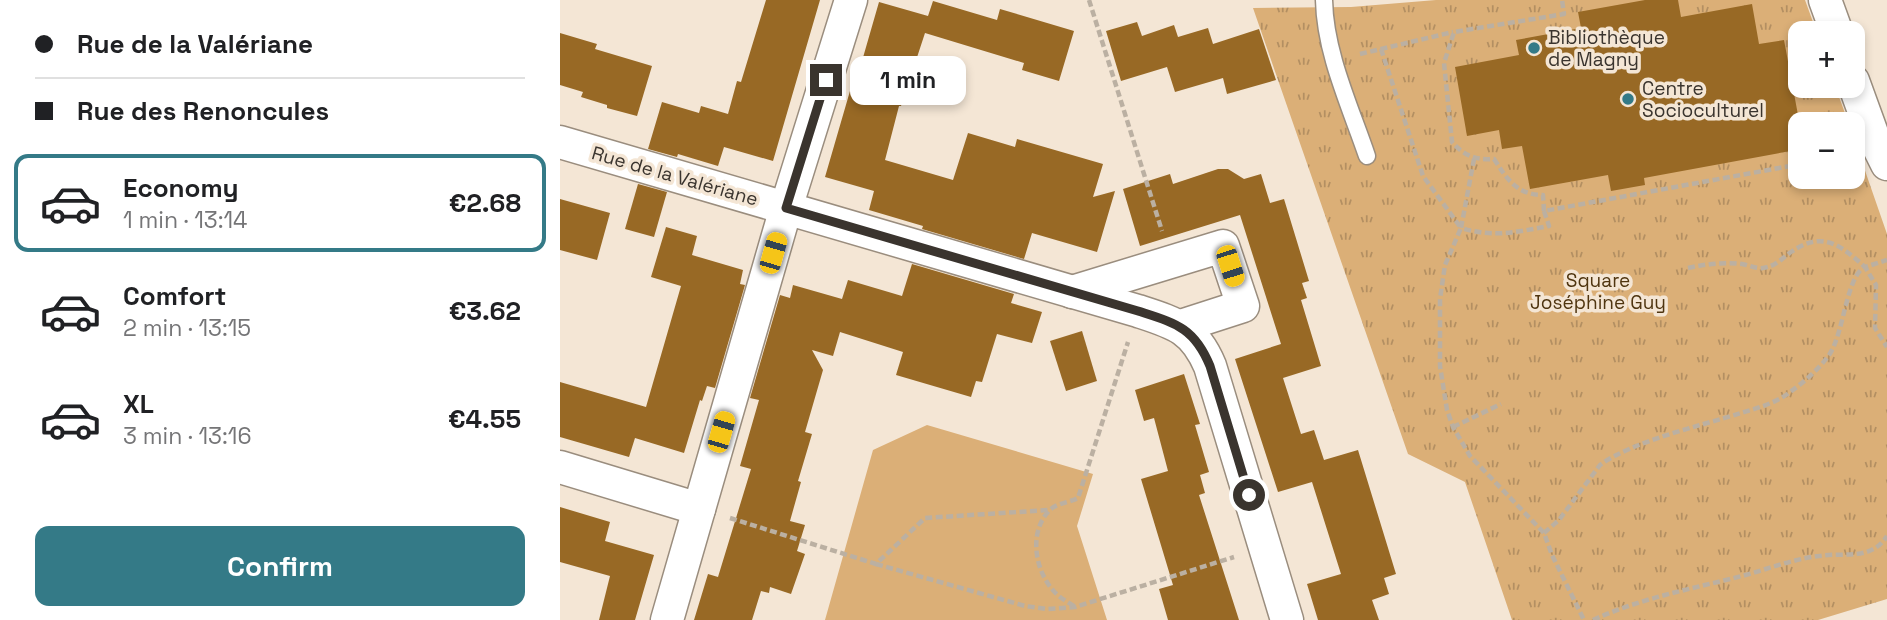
<!DOCTYPE html>
<meta charset="utf-8">
<style>
:root{--surface:#fff;--page:#f6f6f6;--text:#202124;--muted:#757577;--line:#e0e0e0;--accent:#347a87}
body{margin:0;font-family:"Space Grotesk",sans-serif;background:var(--page);color:var(--text);height:100vh;display:flex;flex-direction:column;font-size:26px;white-space:nowrap}
*{box-sizing:border-box;margin:0}
p{font-size:23px;color:var(--muted)}
.icon{flex:none;width:38px;height:38px;fill:none;stroke:currentColor;stroke-width:2;stroke-linecap:round;stroke-linejoin:round}
.map{position:relative;flex:1;overflow:hidden}
.sheet{display:flex;flex-direction:column;background:var(--surface);width:560px}
.sheet>*{flex:none}
.banner{display:grid;align-content:center;height:154px;padding:0 35px;background:var(--surface)}
.fabs{position:absolute;left:1228px;top:21px;display:grid;gap:14px}
.fabs a{display:grid;place-items:center;width:77px;height:77px;border-radius:14px;background:var(--surface);box-shadow:0 4px 10px #0003;font-size:35px}
.end{position:absolute;width:32px;height:32px;margin:-16px;border:9px solid #3a342e;background:#fff;box-shadow:0 0 0 4px #fff}
.from{border-radius:50%}
.bubble{position:absolute;height:49px;border-radius:14px;background:var(--surface);box-shadow:0 4px 10px #0003;font-size:23px;font-weight:600;line-height:49px;text-align:center}
.car{position:absolute;width:21px;height:42px;margin:-21px -10px;border-radius:9px;box-shadow:0 0 5px 2px #0007;background:linear-gradient(#f5c518 24%,#345 0 40%,#f5c518 0 76%,#345 0 86%,#f5c518 0)}
.banner b{display:flex;align-items:center;gap:24px;height:66px;font-size:26px}
.banner b+b{border-top:2px solid var(--line)}
.banner i{width:18px;height:18px;background:var(--text)}
ul{padding:0;list-style:none}
li{display:flex;align-items:center;gap:21px;height:98px;margin:0 14px 10px;padding:0 21px;border:4px solid transparent;border-radius:14px}
li div{flex:1}
li b{display:block;font-size:26px}
li em{font-style:normal;font-weight:600}
li.selected{border-color:var(--accent)}
li>.icon{width:63px;height:63px;stroke-width:1.5}
.action{display:flex;gap:14px;margin-top:auto;padding:14px 35px}
.action a{flex:1;height:80px;border-radius:14px;background:var(--accent);color:#fff;font-size:28px;font-weight:600;line-height:80px;text-align:center}
main{display:flex;flex:1;min-height:0}
.map>svg:first-child{display:block}
</style>
<main>
<section class="sheet">
<div class="banner">
<b><i class="from"></i>Rue de la Valériane</b>
<b><i></i>Rue des Renoncules</b>
</div>
<ul>
<li class="selected"><svg class="icon" aria-label="car" viewBox="0 0 24 24"><path d="M5 17H2v-5l4-1 3-4h7l3 4 3 1v5h-3M9 17h6M6 11h13"/><circle cx="7" cy="17" r="2"/><circle cx="17" cy="17" r="2"/></svg><div><b>Economy</b><p>1 min · 13:14</p></div><em>€2.68</em></li>
<li><svg class="icon" aria-label="car" viewBox="0 0 24 24"><path d="M5 17H2v-5l4-1 3-4h7l3 4 3 1v5h-3M9 17h6M6 11h13"/><circle cx="7" cy="17" r="2"/><circle cx="17" cy="17" r="2"/></svg><div><b>Comfort</b><p>2 min · 13:15</p></div><em>€3.62</em></li>
<li><svg class="icon" aria-label="car" viewBox="0 0 24 24"><path d="M5 17H2v-5l4-1 3-4h7l3 4 3 1v5h-3M9 17h6M6 11h13"/><circle cx="7" cy="17" r="2"/><circle cx="17" cy="17" r="2"/></svg><div><b>XL</b><p>3 min · 13:16</p></div><em>€4.55</em></li>
</ul>
<div class="action"><a>Confirm</a></div>
</section>
<div class="map">
<svg width="1327" height="620" viewBox="0 0 1327 620">
<defs>
<pattern id="park-tufts" width="24" height="20" patternUnits="userSpaceOnUse" patternTransform="scale(1.75)"><rect width="24" height="20" fill="#dbaf77"/><path d="M3 7l-1-3M5 7V3M7 7l1-3M15 17l-1-3M17 17v-4M19 17l1-3" fill="none" stroke="#b38f62"/></pattern>
</defs>
<rect width="100%" height="100%" fill="#f4e6d5"/>
<polygon fill="#dbaf77" points="367,425 533,474 517,526 547,620 265,620 313,450"/>
<polygon fill="url(#park-tufts)" points="876,0 1245,0 1257,33 1241,33 1241,86 1275,86 1289,124 1241,124 1241,177 1293,177 1293,136 1327,234 1327,599 1258,620 952,620 905,482 848,454 693,8 791,7"/>
<g fill="#986925">
<polygon points="206,0 260,0 213,161 164,147 158,166 118,154 117,157 88,149 102,102 139,113 141,106 168,114 177,81 181,82"/>
<polygon points="1085,0 1118,0 1121,17 1192,4 1199,44 1224,40 1241,131 1241,149 1084,178 1085,185 1051,191 1048,175 970,189 962,146 942,149 939,130 907,136 895,67 959,55 956,40 1021,28 1018,12"/>
<polygon points="373,1 437,20 440,9 514,31 499,81 462,70 464,63 365,33 341,106 339,106 325,160 393,180 408,133 455,147 457,139 543,164 533,197 555,191 537,252 472,233 464,259 362,229 363,226 309,210 314,191 265,177 299,60 302,61 319,2 368,16"/>
<polygon points="577,22 582,36 614,25 618,37 648,28 653,44 699,29 716,80 667,94 663,78 615,92 607,67 561,81 546,31"/>
<polygon points="0,33 37,44 35,49 92,66 77,116 47,108 47,105 21,97 23,92 0,85"/>
<polygon points="658,169 668,169 684,179 701,174 710,203 724,199 749,281 742,283 747,298 741,300 761,366 723,378 741,434 754,430 764,460 798,450 836,574 824,578 829,594 812,600 819,620 758,620 747,584 781,574 752,482 718,492 675,359 721,344 680,215 580,246 563,189 610,174 613,184"/>
<polygon points="78,184 107,192 94,237 65,229"/>
<polygon points="0,199 50,213 37,260 0,250"/>
<polygon points="106,227 137,236 132,255 183,270 180,284 185,285 155,388 147,386 142,401 140,400 124,453 75,438 69,457 0,437 0,382 86,407 121,286 91,277"/>
<polygon points="352,264 454,294 451,303 482,312 472,343 437,334 422,382 416,381 411,397 336,375 343,352 280,332 273,356 252,350 263,370 245,432 252,434 238,481 241,482 230,521 245,525 237,551 245,554 231,594 210,587 209,593 201,591 192,620 134,620 148,574 158,577 191,469 180,466 199,400 190,398 220,295 230,298 233,285 282,299 288,280 342,296"/>
<polygon points="522,331 537,381 506,391 490,341"/>
<polygon points="624,374 640,424 635,425 649,472 640,475 645,493 639,495 679,620 608,620 599,589 613,585 581,479 608,471 594,418 584,421 575,390"/>
<polygon points="0,507 50,522 45,541 94,555 75,620 39,620 50,576 0,562"/>
</g>
<g fill="none" stroke-linecap="round" stroke-linejoin="round">
<defs>
<path id="lane" d="M764 0C765 53 790 106 807 156"/>
<g id="street">
<polyline points="1265,0 1277,33"/>
<polyline points="1293,81 1313,136 1327,164"/>
<path d="M0 142 578 311C615 323 634 328 650 366L727 620"/>
<polyline points="512,292 663,246 683,306 621,326"/>
<polyline points="0,467 139,509"/>
<polyline points="107,620 226,208 291,0"/>
</g>
</defs>
<use href="#lane" stroke="#9a8d7e" stroke-width="19"/>
<use href="#street" stroke="#9a8d7e" stroke-width="35"/>
<g stroke="#bbb0a2" stroke-width="4.5" stroke-dasharray="7 3.5" stroke-linecap="butt">
<polyline points="529,0 602,231"/>
<polyline points="821,49 863,176 901,228 885,265 880,299 880,366 887,410 893,427 910,456 984,533 992,555 1024,620"/>
<polyline points="800,54 893,32"/>
<path d="M914 159 901 228C934 238 956 232 989 226L984 211 1241 164"/>
<path d="M984 211 983 195C957 195 947 179 934 159 916 160 904 156 892 142L884 63 894 32 1004 14 1002 0"/>
<path d="M1128 268C1146 264 1164 262 1182 264 1189 265 1196 269 1203 268 1216 266 1221 259 1231 252 1263 230 1280 245 1305 267L1327 260"/>
<polyline points="893,427 941,404"/>
<polyline points="170,518 316,564 365,518 489,510"/>
<path d="M984 533 999 520 1040 465C1073 441 1140 426 1181 413 1198 408 1216 403 1230 392 1243 383 1260 368 1269 355 1284 334 1286 276 1305 267L1316 285 1315 328 1327 347"/>
<polyline points="316,564 465,606 487,609 515,607 674,557"/>
<path d="M514 606C506 601 498 597 492 589 475 569 469 533 488 512 495 503 508 503 518 498L568 342"/>
<path d="M1033 620C1081 598 1131 589 1182 576 1208 569 1233 559 1259 556 1285 552 1311 561 1327 536"/>
</g>
<use href="#lane" stroke="#fff" stroke-width="16"/>
<use href="#street" stroke="#fff" stroke-width="32"/>
</g>
<g fill="none" stroke-linecap="round" stroke-linejoin="round">
<path stroke="#3a342e" stroke-width="9" d="M266 80 226 208 578 311C615 323 634 327 650 366L689 495"/>
</g>
<g fill="#347a87" stroke="#f4e6d5" stroke-width="2.5">
<circle cx="974" cy="48" r="7"/>
<circle cx="1068" cy="99" r="7"/>
</g>
<g text-anchor="middle" dominant-baseline="central" stroke-width="7" stroke-linejoin="round" paint-order="stroke">
<g font-size="19" fill="#3a342e" stroke="#f4e6d5" text-anchor="start">
<text x="988" y="37">Bibliothèque<tspan x="988" dy="22">de Magny</tspan></text>
<text x="1082" y="88">Centre<tspan x="1082" dy="22">Socioculturel</tspan></text>
</g>
<g font-size="19" fill="#3a342e" stroke="#f4e6d5">
<text transform="translate(115 176) rotate(16)">Rue de la Valériane</text>
</g>
<g font-size="19" fill="#4f3510" stroke="#f4e6d5">
<text x="1038" y="280">Square<tspan x="1038" dy="22">Joséphine Guy</tspan></text>
</g>
</g>
</svg>
<div class="fabs">
<a>+</a>
<a>−</a>
</div>
<i class="end from" style="left:689px;top:495px"></i>
<i class="end" style="left:266px;top:80px"></i>
<div class="bubble" style="left:290px;top:56px;width:116px">1 min</div>
<i class="car" style="left:213px;top:253px;rotate:16deg"></i>
<i class="car" style="left:670px;top:266px;rotate:162deg"></i>
<i class="car" style="left:161px;top:432px;rotate:16deg"></i>
</div>
</main>
